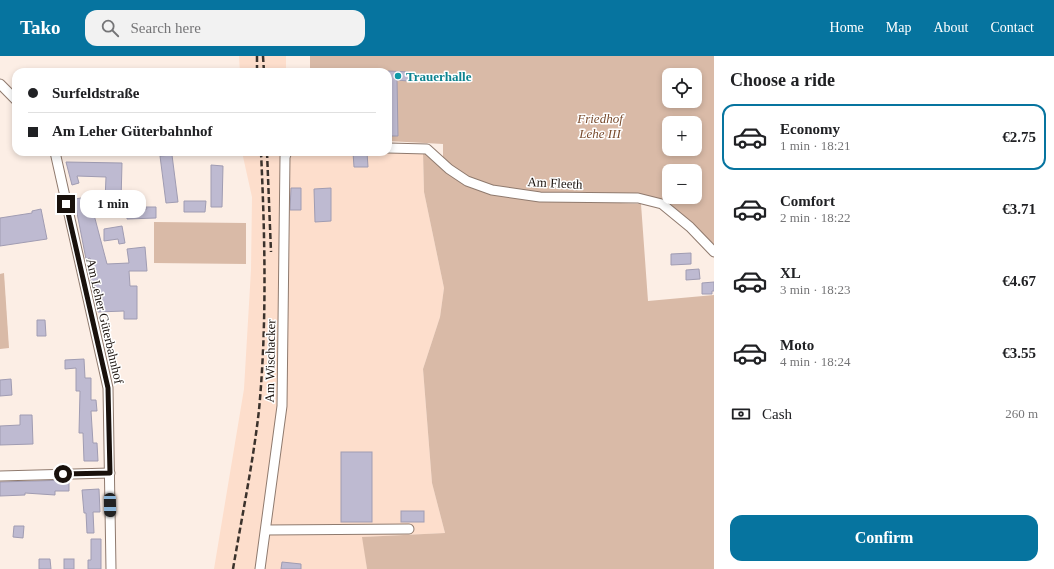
<!DOCTYPE html>
<meta charset="utf-8">
<style>
:root{--surface:#fff;--page:#f2f2f2;--text:#202124;--muted:#757577;--line:#e0e0e0;--accent:#06749f}
body{margin:0;font-family:Georgia,serif;background:var(--page);color:var(--text);height:100vh;display:flex;flex-direction:column;font-size:15px;white-space:nowrap}
*{box-sizing:border-box;margin:0}
p{font-size:13px;color:var(--muted)}
.icon{flex:none;width:22px;height:22px;fill:none;stroke:currentColor;stroke-width:2;stroke-linecap:round;stroke-linejoin:round}
.map{position:relative;flex:1;overflow:hidden}
.drawer{display:flex;flex-direction:column;background:var(--surface);width:340px}
.drawer>*{flex:none}
.top-card{position:absolute;left:12px;top:12px;width:380px;height:88px;border-radius:12px;box-shadow:0 2px 6px #0003;display:grid;align-content:center;height:88px;padding:0 16px;background:var(--surface)}
.controls{position:absolute;left:662px;top:12px;display:grid;gap:8px}
.controls a{display:grid;place-items:center;width:40px;height:40px;border-radius:8px;background:var(--surface);box-shadow:0 2px 6px #0003;font-size:20px}
.end{position:absolute;width:18px;height:18px;margin:-9px;border:5px solid #19110c;background:#fff;box-shadow:0 0 0 2px #fff}
.from{border-radius:50%}
.bubble{position:absolute;height:28px;border-radius:12px;background:var(--surface);box-shadow:0 2px 6px #0003;font-size:13px;font-weight:800;line-height:28px;text-align:center}
.car{position:absolute;width:12px;height:24px;margin:-12px -6px;border-radius:5px;box-shadow:0 0 3px 1px #0007;background:linear-gradient(#222 24%,#8ab4d8 0 40%,#222 0 76%,#8ab4d8 0 86%,#222 0)}
.top-card b{display:flex;align-items:center;gap:14px;height:38px;font-size:15px}
.top-card b+b{border-top:1px solid var(--line)}
.top-card i{width:10px;height:10px;background:var(--text)}
ul{padding:0;list-style:none}
li{display:flex;align-items:center;gap:12px;height:66px;margin:0 8px 6px;padding:0 8px;border:2px solid transparent;border-radius:12px}
li div{flex:1}
li b{display:block;font-size:15px}
li em{font-style:normal;font-weight:800}
li.current{border-color:var(--accent)}
li>.icon{width:36px;height:36px;stroke-width:1.5}
h2{padding:0 16px;font-size:18px;line-height:48px}
.pay{display:flex;align-items:center;gap:10px;height:44px;padding:0 16px;font-size:15px}
.pay p{margin-inline-start:auto}
.action{display:flex;gap:8px;margin-top:auto;padding:8px 16px}
.action a{flex:1;height:46px;border-radius:12px;background:var(--accent);color:#fff;font-size:16px;font-weight:800;line-height:46px;text-align:center}
header{display:flex;align-items:center;gap:24px;box-sizing:border-box;height:56px;padding:0 20px;background:var(--accent);color:#fff}
header strong{font-size:19px}
nav{display:flex;gap:22px;margin-inline-start:auto;font-size:14px}
.search{width:280px;height:36px;background:var(--page);display:flex;align-items:center;gap:10px;box-sizing:border-box;padding:0 14px;border-radius:12px;color:var(--muted);font-size:15px}
main{display:flex;flex:1;min-height:0}
.map>svg:first-child{display:block}
</style>
<header>
<strong>Tako</strong>
<div class="search"><svg class="icon" aria-label="search" viewBox="0 0 24 24"><circle cx="10" cy="10" r="6"/><path d="M15 15l6 6"/></svg>Search here</div>
<nav><a>Home</a><a>Map</a><a>About</a><a>Contact</a></nav>
</header>
<main>
<div class="map">
<svg width="714" height="513" viewBox="0 0 714 513">
<rect width="100%" height="100%" fill="#fceee5"/>
<g fill="#fddecc">
<polygon points="239,0 286,0 286,16 240,16"/>
<polygon points="242,96 423,96 424,136 444,232 440,261 423,313 432,427 445,477 363,481 367,513 214,513 244,333 251,214 252,141"/>
</g>
<g fill="#d9baa7" fill-rule="evenodd">
<path d="M306 0H714V191L663 144 540 138 493 131 473 124 454 112 443 101V88L388 85V16H310V0ZM669 19H695V45H669ZM669 67H695V93H669ZM669 115H695V141H669Z"/>
<polygon points="423,96 466,128 538,143 641,148 648,245 714,239 714,513 367,513 362,481 445,477 432,427 423,313 440,261 444,232 424,136"/>
<polygon points="154,166 246,167 246,208 154,207"/>
<polygon points="4,217 9,292 0,293 0,218"/>
</g>
<g fill="#bebad1" stroke="#a09cb2">
<polygon points="388,15 409,16 408,25 397,24 398,80 388,80"/>
<polygon points="353,96 367,96 368,111 354,111"/>
<polygon points="172,99 178,146 166,147 160,100"/>
<polygon points="66,106 122,107 121,145 105,144 106,121 77,120 79,127 72,129"/>
<polygon points="211,109 223,110 222,151 211,151"/>
<polygon points="291,132 301,132 301,154 290,154"/>
<polygon points="331,132 331,165 315,166 314,133"/>
<polygon points="81,142 84,156 93,155 107,208 129,207 127,193 145,191 147,215 129,215 130,230 137,230 137,263 124,263 124,255 98,256 91,225 90,202 86,203 77,157 75,143"/>
<polygon points="184,145 206,145 205,156 184,156"/>
<polygon points="146,151 156,151 156,162 127,163 127,154 147,153"/>
<polygon points="41,153 47,183 0,190 0,162 32,157 32,155"/>
<polygon points="122,170 125,187 119,188 118,183 104,185 104,173"/>
<polygon points="691,197 691,208 671,209 671,198"/>
<polygon points="699,213 700,223 686,224 686,214"/>
<polygon points="714,226 714,235 712,235 712,238 702,238 702,227"/>
<polygon points="37,264 45,264 46,280 37,280"/>
<polygon points="84,303 85,322 91,322 91,344 96,344 97,355 91,355 93,387 97,387 98,405 84,405 83,377 79,377 80,335 76,335 76,312 65,313 65,304"/>
<polygon points="11,323 12,339 0,340 0,324"/>
<polygon points="20,359 32,359 33,388 0,389 0,370 20,369"/>
<rect x="341" y="396" width="31" height="70"/>
<polygon points="69,424 69,435 55,435 55,439 25,437 25,439 0,440 0,426"/>
<polygon points="99,433 100,456 93,456 94,477 87,477 86,457 84,457 82,434"/>
<rect x="401" y="455" width="23" height="11"/>
<polygon points="14,470 24,470 23,482 13,481"/>
<polygon points="91,483 101,483 101,513 88,513 88,504 91,504"/>
<polygon points="39,503 50,503 51,513 39,513"/>
<rect x="64" y="503" width="10" height="10"/>
<polygon points="282,506 301,508 301,513 281,513"/>
</g>
<g fill="none" stroke-linecap="round" stroke-linejoin="round">
<defs>
<g id="minor">
<polyline points="0,28 16,44"/>
<polyline points="388,92 427,93 449,113 467,125 492,134 540,141 638,142 662,148 690,171 714,196"/>
<polyline points="55,96 108,332 111,513"/>
<polyline points="0,420 110,417"/>
<polyline points="266,474 409,473"/>
<polyline points="260,513 282,350 285,101 287,96"/>
</g>
</defs>
<use href="#minor" stroke="#8f7a6e" stroke-width="11"/>
<use href="#minor" stroke="#fff" stroke-width="9"/>
<g stroke="#3b322c" stroke-width="2.5" stroke-dasharray="6 3" stroke-linecap="butt">
<polyline points="257,0 257,16"/>
<polyline points="263,0 264,16"/>
<polyline points="267,96 271,196"/>
<path d="M233 513C242 460 253 407 259 354 267 268 265 182 261 96"/>
</g>
</g>
<g fill="none" stroke-linecap="round" stroke-linejoin="round">
<polyline stroke="#19110c" stroke-width="5" points="63,418 110,417 108,332 66,148"/>
</g>
<circle fill="#0f9aa8" stroke="#fff" stroke-width="1.5" cx="398" cy="20" r="4"/>
<g text-anchor="middle" dominant-baseline="central" stroke-width="3" stroke-linejoin="round" paint-order="stroke">
<g font-size="13" font-weight="bold" fill="#0d838f" stroke="#fff" text-anchor="start">
<text x="406" y="20">Trauerhalle</text>
</g>
<g font-size="13" font-style="italic" fill="#794b2d" stroke="#fff">
<text x="600" y="62">Friedhof<tspan x="600" dy="15">Lehe III</tspan></text>
</g>
<g font-size="13" fill="#19110c" stroke="#fff">
<text transform="translate(555 127) rotate(3)">Am Fleeth</text>
<text transform="translate(105 265) rotate(77)">Am Leher Güterbahnhof</text>
<text transform="translate(270 305) rotate(-89)">Am Wischacker</text>
</g>
</g>
</svg>
<div class="controls">
<a><svg class="icon" aria-label="locate" viewBox="0 0 24 24"><circle cx="12" cy="12" r="6"/><path d="M12 2v4M12 18v4M2 12h4M18 12h4"/></svg></a>
<a>+</a>
<a>−</a>
</div>
<i class="end from" style="left:63px;top:418px"></i>
<i class="end" style="left:66px;top:148px"></i>
<div class="bubble" style="left:80px;top:134px;width:66px">1 min</div>
<i class="car" style="left:110px;top:449px;rotate:179deg"></i>
<div class="top-card">
<b><i class="from"></i>Surfeldstraße</b>
<b><i></i>Am Leher Güterbahnhof</b>
</div>
</div>
<section class="drawer">
<h2>Choose a ride</h2>
<ul>
<li class="current"><svg class="icon" aria-label="car" viewBox="0 0 24 24"><path d="M5 17H2v-5l4-1 3-4h7l3 4 3 1v5h-3M9 17h6M6 11h13"/><circle cx="7" cy="17" r="2"/><circle cx="17" cy="17" r="2"/></svg><div><b>Economy</b><p>1 min · 18:21</p></div><em>€2.75</em></li>
<li><svg class="icon" aria-label="car" viewBox="0 0 24 24"><path d="M5 17H2v-5l4-1 3-4h7l3 4 3 1v5h-3M9 17h6M6 11h13"/><circle cx="7" cy="17" r="2"/><circle cx="17" cy="17" r="2"/></svg><div><b>Comfort</b><p>2 min · 18:22</p></div><em>€3.71</em></li>
<li><svg class="icon" aria-label="car" viewBox="0 0 24 24"><path d="M5 17H2v-5l4-1 3-4h7l3 4 3 1v5h-3M9 17h6M6 11h13"/><circle cx="7" cy="17" r="2"/><circle cx="17" cy="17" r="2"/></svg><div><b>XL</b><p>3 min · 18:23</p></div><em>€4.67</em></li>
<li><svg class="icon" aria-label="car" viewBox="0 0 24 24"><path d="M5 17H2v-5l4-1 3-4h7l3 4 3 1v5h-3M9 17h6M6 11h13"/><circle cx="7" cy="17" r="2"/><circle cx="17" cy="17" r="2"/></svg><div><b>Moto</b><p>4 min · 18:24</p></div><em>€3.55</em></li>
</ul>
<div class="pay"><svg class="icon" aria-label="cash" viewBox="0 0 24 24"><path d="M3 7h18v10H3z"/><circle cx="12" cy="12" r="2"/></svg>Cash<p>260 m</p></div>
<div class="action"><a>Confirm</a></div>
</section>
</main>
